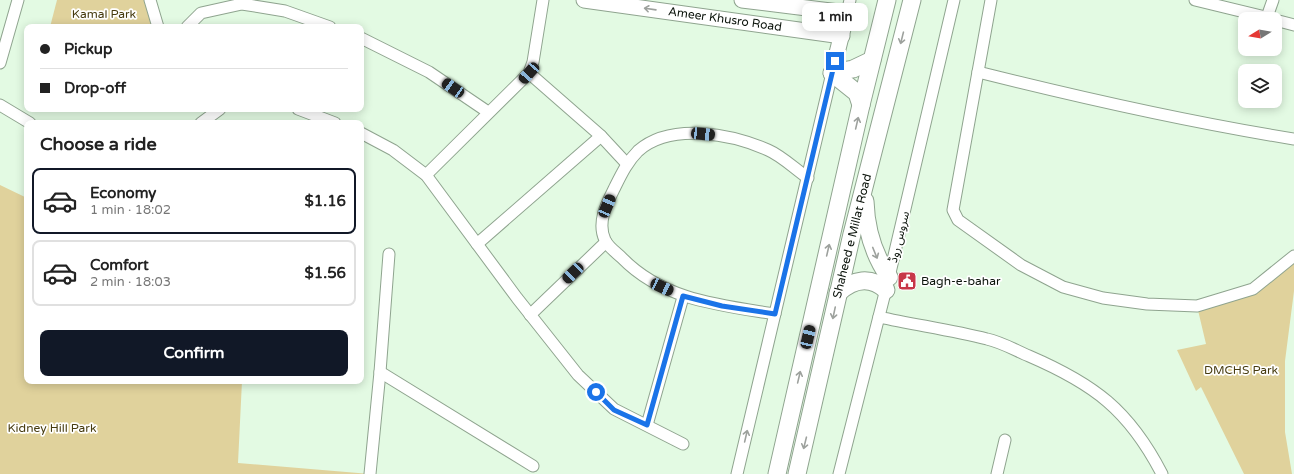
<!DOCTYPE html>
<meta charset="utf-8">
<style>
:root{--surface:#fff;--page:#f2f2f2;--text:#222;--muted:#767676;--line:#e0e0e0;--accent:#111827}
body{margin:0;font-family:"Varela Round","Noto Sans Arabic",sans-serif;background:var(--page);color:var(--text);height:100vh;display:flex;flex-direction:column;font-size:15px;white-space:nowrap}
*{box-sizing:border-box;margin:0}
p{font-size:13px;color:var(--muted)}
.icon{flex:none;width:22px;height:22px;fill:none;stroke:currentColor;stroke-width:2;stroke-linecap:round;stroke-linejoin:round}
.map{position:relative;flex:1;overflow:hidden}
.drawer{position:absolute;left:24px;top:120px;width:340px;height:264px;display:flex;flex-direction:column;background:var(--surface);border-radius:8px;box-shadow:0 2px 10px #0003}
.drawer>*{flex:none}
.hud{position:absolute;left:24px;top:24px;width:340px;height:88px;border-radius:8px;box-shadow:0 2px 10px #0003;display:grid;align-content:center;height:88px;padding:0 16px;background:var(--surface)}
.needle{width:26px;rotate:259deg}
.tools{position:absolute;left:1238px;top:12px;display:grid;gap:8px}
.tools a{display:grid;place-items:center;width:44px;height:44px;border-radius:8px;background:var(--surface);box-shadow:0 2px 10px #0003;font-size:20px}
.end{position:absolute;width:18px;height:18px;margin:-9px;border:5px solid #1a73e8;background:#fff;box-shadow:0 0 0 2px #fff}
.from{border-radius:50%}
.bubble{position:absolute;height:28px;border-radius:8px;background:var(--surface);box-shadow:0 2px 10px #0003;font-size:13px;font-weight:800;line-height:28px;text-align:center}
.car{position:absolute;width:12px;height:24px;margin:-12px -6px;border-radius:5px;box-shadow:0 0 3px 1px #0007;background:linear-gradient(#222 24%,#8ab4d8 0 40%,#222 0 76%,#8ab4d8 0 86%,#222 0)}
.hud b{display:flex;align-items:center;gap:14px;height:38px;font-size:15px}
.hud b+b{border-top:1px solid var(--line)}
.hud i{width:10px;height:10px;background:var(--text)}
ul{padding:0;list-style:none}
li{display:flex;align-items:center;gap:12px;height:66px;margin:0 8px 6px;padding:0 8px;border:2px solid var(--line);border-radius:8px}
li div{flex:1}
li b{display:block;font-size:15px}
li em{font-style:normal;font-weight:800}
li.selected{border-color:var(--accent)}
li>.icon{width:36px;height:36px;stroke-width:1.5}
h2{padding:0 16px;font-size:18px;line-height:48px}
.cta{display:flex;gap:8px;margin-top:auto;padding:8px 16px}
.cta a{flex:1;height:46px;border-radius:8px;background:var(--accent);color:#fff;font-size:16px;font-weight:800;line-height:46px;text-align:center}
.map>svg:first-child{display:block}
</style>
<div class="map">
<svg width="1294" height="474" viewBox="0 0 1294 474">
<rect width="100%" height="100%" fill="#e3fae3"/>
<g fill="#e0d29c">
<polygon points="57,0 150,0 158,27 50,27"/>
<polygon points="0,185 27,198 27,381 242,381 238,463 370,474 0,474"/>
<polygon points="1294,256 1294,291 1285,361 1285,432 1292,474 1244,474 1201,387 1196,391 1177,350 1206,344 1197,306 1253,289"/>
</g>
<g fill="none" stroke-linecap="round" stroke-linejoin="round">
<defs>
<g id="minor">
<polyline points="150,0 158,27"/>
<polyline points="991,0 953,210 958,220 1021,265 1063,287 1103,298 1147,304 1197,306 1253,289 1294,256"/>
<polyline points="1195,0 1273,19"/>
<polyline points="847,13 850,0"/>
<polyline points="1267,17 1273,0"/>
<polyline points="1275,20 1294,25"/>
<polyline points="187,27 201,13 242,4 285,11 330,27"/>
<polyline points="361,38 429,72 488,112"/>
<polyline points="0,63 18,0"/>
<path d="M978 72C1082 98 1188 122 1294 139"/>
<polyline points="529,73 601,136 627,164"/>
<polyline points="0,105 30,123"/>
<polyline points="298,109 335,123"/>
<polyline points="201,123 220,109"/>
<polyline points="361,133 393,150 426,175 517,298 578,375 614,409 683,444"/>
<polyline points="426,175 529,73 533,62 543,0"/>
<polyline points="477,244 601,136"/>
<path d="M775 314C719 305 663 300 622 258 617 253 608 247 605 240 597 223 606 205 614 189 621 175 627 162 638 151 671 122 732 134 768 150 782 156 795 169 808 178"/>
<polyline points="530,315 606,242"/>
<path d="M879 317C915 325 951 330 987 339 1001 342 1015 350 1029 356 1094 384 1129 410 1162 474"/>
<polyline points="380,372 533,466"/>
<polyline points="647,425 683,297"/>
<polyline points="370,474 380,372 389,254"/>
<polyline points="737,474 832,73"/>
<polyline points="839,474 889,277 954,0"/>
<polyline points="997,474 1005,440"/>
</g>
<g id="secondary">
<polyline points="584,0 842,36"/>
<polyline points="742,0 847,13 832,73"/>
</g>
<g id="primary">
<polyline points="832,73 857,93 861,105"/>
<polyline points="832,73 853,69 872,60"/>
<path d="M865 201C866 230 873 254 889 277"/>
<path d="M838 293C853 279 871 276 886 290"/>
<polyline points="777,474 861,105 887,0"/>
<polyline points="797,474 852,234 912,0"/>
</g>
</defs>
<use href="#minor" stroke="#8fa48f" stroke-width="13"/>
<use href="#secondary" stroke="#8fa48f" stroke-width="17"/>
<use href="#primary" stroke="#8fa48f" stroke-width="19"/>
<use href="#minor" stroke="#fff" stroke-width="11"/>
<use href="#secondary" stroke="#fff" stroke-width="15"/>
<use href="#primary" stroke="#fff" stroke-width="17"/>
</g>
<defs><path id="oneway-shaft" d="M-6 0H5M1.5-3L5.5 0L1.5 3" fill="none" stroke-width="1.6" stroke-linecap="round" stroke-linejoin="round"/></defs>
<g stroke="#9da19d">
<use href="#oneway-shaft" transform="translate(650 9) rotate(-172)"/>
<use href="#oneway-shaft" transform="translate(902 38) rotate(104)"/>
<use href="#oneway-shaft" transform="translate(857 123) rotate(-77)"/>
<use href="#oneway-shaft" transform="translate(828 250) rotate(-77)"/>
<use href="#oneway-shaft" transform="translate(875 253) rotate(68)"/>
<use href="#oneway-shaft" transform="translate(834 313) rotate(102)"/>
<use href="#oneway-shaft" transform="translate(799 377) rotate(-77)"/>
<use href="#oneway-shaft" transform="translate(746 436) rotate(-77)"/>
<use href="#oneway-shaft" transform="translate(805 443) rotate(104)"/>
</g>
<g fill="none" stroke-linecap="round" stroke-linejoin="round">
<polyline stroke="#1a73e8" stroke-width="5" points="596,392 614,410 647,425 683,296 722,306 775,314 835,61"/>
</g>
<defs>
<symbol id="civic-square" viewBox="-11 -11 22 22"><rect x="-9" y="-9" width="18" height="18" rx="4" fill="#c73748" stroke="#fff"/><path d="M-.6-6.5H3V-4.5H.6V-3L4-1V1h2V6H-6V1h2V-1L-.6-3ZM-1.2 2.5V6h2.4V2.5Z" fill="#fff"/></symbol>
</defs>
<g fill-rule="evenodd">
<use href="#civic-square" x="896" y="270" width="22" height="22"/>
</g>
<g text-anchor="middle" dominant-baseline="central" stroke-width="3.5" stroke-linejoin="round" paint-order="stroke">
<g font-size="12" fill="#463b0f" stroke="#fff">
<text x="104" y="14">Kamal Park</text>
<text x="1241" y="370">DMCHS Park</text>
<text x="52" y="428">Kidney Hill Park</text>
</g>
<g font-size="12" fill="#0b130b" stroke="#fff">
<text transform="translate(725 19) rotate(8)">Ameer Khusro Road</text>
<text transform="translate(852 236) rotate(-76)">Shaheed e Millat Road</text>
<text transform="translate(899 237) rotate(-76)">سروس روڈ</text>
</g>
<g font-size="12" fill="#0b130b" stroke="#fff" text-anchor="start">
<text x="921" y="281">Bagh-e-bahar</text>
</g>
</g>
</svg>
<div class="tools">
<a><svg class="needle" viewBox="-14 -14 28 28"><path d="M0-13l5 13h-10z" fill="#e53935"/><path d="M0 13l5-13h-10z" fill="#767676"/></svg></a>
<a><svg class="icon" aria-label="layers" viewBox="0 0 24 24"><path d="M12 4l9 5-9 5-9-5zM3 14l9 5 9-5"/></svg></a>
</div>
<i class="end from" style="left:596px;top:392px"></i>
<i class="end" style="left:835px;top:61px"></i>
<div class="bubble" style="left:802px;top:3px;width:66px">1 min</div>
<i class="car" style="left:529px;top:73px;rotate:222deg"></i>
<i class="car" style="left:453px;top:88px;rotate:304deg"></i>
<i class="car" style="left:703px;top:134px;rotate:96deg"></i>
<i class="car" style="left:607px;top:206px;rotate:23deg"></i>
<i class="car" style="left:573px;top:273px;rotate:226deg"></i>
<i class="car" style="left:662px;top:287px;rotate:115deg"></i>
<i class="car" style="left:808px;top:337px;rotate:13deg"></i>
<div class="hud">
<b><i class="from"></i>Pickup</b>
<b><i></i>Drop-off</b>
</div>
<section class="drawer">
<h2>Choose a ride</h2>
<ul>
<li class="selected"><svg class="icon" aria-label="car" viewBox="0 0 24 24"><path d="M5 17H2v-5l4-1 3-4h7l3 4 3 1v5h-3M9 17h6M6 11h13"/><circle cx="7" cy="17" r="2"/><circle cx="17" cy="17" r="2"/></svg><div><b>Economy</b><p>1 min · 18:02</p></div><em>$1.16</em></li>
<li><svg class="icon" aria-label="car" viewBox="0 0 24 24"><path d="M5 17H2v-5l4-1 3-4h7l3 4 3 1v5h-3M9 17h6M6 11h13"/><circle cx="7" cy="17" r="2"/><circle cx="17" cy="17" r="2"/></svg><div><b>Comfort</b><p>2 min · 18:03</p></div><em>$1.56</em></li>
</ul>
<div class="cta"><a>Confirm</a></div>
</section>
</div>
